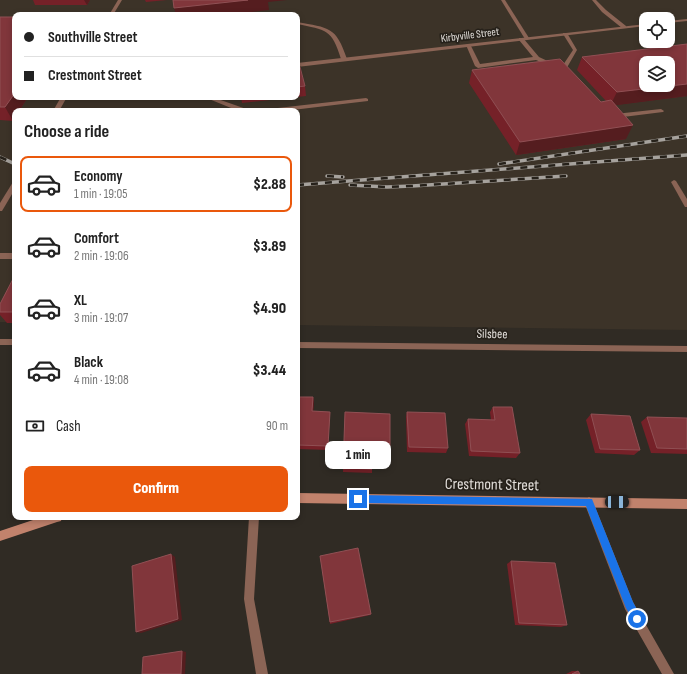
<!DOCTYPE html>
<meta charset="utf-8">
<style>
:root{--surface:#fff;--page:#f2f2f2;--text:#222;--muted:#767676;--line:#e0e0e0;--accent:#ea580c}
body{margin:0;font-family:"Sofia Sans Condensed",sans-serif;background:var(--page);color:var(--text);height:100vh;display:flex;flex-direction:column;font-size:15px;white-space:nowrap}
*{box-sizing:border-box;margin:0}
p{font-size:13px;color:var(--muted)}
.icon{flex:none;width:22px;height:22px;fill:none;stroke:currentColor;stroke-width:2;stroke-linecap:round;stroke-linejoin:round}
.map{position:relative;flex:1;overflow:hidden}
.details{position:absolute;left:12px;top:108px;width:288px;height:412px;display:flex;flex-direction:column;background:var(--surface);border-radius:8px;box-shadow:0 2px 6px #0003}
.details>*{flex:none}
.guide{position:absolute;left:12px;top:12px;width:288px;height:88px;border-radius:8px;box-shadow:0 2px 6px #0003;display:grid;align-content:center;height:88px;padding:0 12px;background:var(--surface)}
.tools{position:absolute;left:639px;top:12px;display:grid;gap:8px}
.tools a{display:grid;place-items:center;width:36px;height:36px;border-radius:8px;background:var(--surface);box-shadow:0 2px 6px #0003;font-size:20px}
.end{position:absolute;width:18px;height:18px;margin:-9px;border:5px solid #1a73e8;background:#fff;box-shadow:0 0 0 2px #fff}
.from{border-radius:50%}
.bubble{position:absolute;height:28px;border-radius:8px;background:var(--surface);box-shadow:0 2px 6px #0003;font-size:13px;font-weight:800;line-height:28px;text-align:center}
.car{position:absolute;width:12px;height:24px;margin:-12px -6px;border-radius:5px;box-shadow:0 0 3px 1px #0007;background:linear-gradient(#222 24%,#8ab4d8 0 40%,#222 0 76%,#8ab4d8 0 86%,#222 0)}
.guide b{display:flex;align-items:center;gap:14px;height:38px;font-size:15px}
.guide b+b{border-top:1px solid var(--line)}
.guide i{width:10px;height:10px;background:var(--text)}
ul{padding:0;list-style:none}
li{display:flex;align-items:center;gap:12px;height:56px;margin:0 8px 6px;padding:0 4px;border:2px solid transparent;border-radius:8px}
li div{flex:1}
li b{display:block;font-size:15px}
li em{font-style:normal;font-weight:800}
li.on{border-color:var(--accent)}
li>.icon{width:36px;height:36px;stroke-width:1.5}
h2{padding:0 12px;font-size:18px;line-height:48px}
.pay{display:flex;align-items:center;gap:10px;height:44px;padding:0 12px;font-size:15px}
.pay p{margin-inline-start:auto}
.cta{display:flex;gap:8px;margin-top:auto;padding:8px 12px}
.cta a{flex:1;height:46px;border-radius:8px;background:var(--accent);color:#fff;font-size:16px;font-weight:800;line-height:46px;text-align:center}
.map>svg:first-child{display:block}
</style>
<div class="map">
<svg width="687" height="674" viewBox="0 0 687 674">
<rect width="100%" height="100%" fill="#302b24"/>
<path fill="#3c3328" fill-rule="evenodd" d="M0 0H687V330L297 325V111H15V322H0ZM15 15H297V97H15ZM646 19H668V41H646ZM646 63H668V85H646Z"/>
<g fill="none" stroke-linecap="round" stroke-linejoin="round">
<g fill="#8b6455" fill-rule="evenodd">
<polygon points="501,0 505,0 529,38 529,39 525,39"/>
<polygon points="592,0 596,0 606,10 626,26 626,28 622,28 602,12"/>
<path d="M297 22C329 28 336 26 347 59L346 60 341 59C332 29 326 30 297 24Z"/>
<polygon points="563,33 567,33 577,50 565,71 562,73 559,71 573,50 563,34"/>
<polygon points="519,38 523,38 539,57 554,64 554,66 550,66 536,60 478,68 475,66 466,45 470,44 480,64 533,57 519,40"/>
<polygon points="204,97 212,97 252,111 236,110"/>
<polygon points="366,98 368,99 368,101 284,111 266,111 269,109"/>
<polygon points="661,109 664,111 663,112 615,118 612,116 615,114"/>
<polygon points="674,180 676,181 687,199 687,207 685,207 671,182"/>
<rect x="0" y="253" width="15" height="6"/>
</g>
<g fill="#8b6455" fill-rule="evenodd">
<polygon points="118,0 122,0 113,15 109,15"/>
<polygon points="687,19 687,21 668,23 668,21"/>
<polygon points="646,24 646,26 297,67 297,63"/>
<polygon points="61,97 67,97 59,111 53,111"/>
<polygon points="15,181 15,189 2,211 0,211 0,203 13,182"/>
<rect x="0" y="339" width="15" height="6"/>
<polygon points="297,342 687,346 687,352 297,348"/>
<polygon points="589,497 592,499 633,602 674,674 662,674 625,609 584,502 586,499"/>
<polygon points="249,517 259,517 254,599 268,674 256,674 244,599"/>
</g>
<g fill="#c1826c" fill-rule="evenodd">
<polygon points="297,493 687,499 687,509 297,503"/>
<polygon points="42,517 62,517 61,521 57,522 0,541 0,531"/>
</g>
<defs>
<g id="rail">
<polyline points="0,157 15,164"/>
<polyline points="499,164 687,136"/>
<polyline points="327,176 343,177"/>
<polyline points="297,185 687,155"/>
<polyline points="350,185 387,187 412,186 566,176"/>
</g>
</defs>
<use href="#rail" stroke="#a6a29d" stroke-width="3.5"/>
<use href="#rail" stroke="#26211a" stroke-width="2.5" stroke-dasharray="7" stroke-linecap="butt"/>
</g>
<g fill="#752128">
<polygon points="33,0 90,0 87,5 35,5"/>
<polygon points="145,0 167,0 146,2"/>
<polygon points="0,17 28,97 19,111 15,111 15,118 13,121 0,120"/>
<polygon points="687,44 687,96 615,105 626,139 516,155 469,83 472,70 601,102 606,101 577,70 582,57"/>
<polygon points="297,67 305,86 306,96 242,103 241,97 297,97"/>
<polygon points="15,275 15,323 7,323 0,315 0,304"/>
<polygon points="297,397 313,397 314,403 313,411 330,412 328,450 297,449"/>
<polygon points="493,407 520,453 516,458 469,456 465,424 468,419 491,420 490,412"/>
<polygon points="345,412 390,446 389,451 372,450 372,473 343,472"/>
<polygon points="407,412 448,448 446,453 407,452 406,417"/>
<polygon points="591,414 640,450 634,455 595,453 586,420"/>
<polygon points="647,417 687,418 687,454 651,453 641,422"/>
<polygon points="320,556 371,614 370,615 330,624"/>
<polygon points="511,561 567,625 561,627 515,625 507,564"/>
<polygon points="572,671 578,671 580,674 566,674"/>
</g>
<g fill="#551d1f">
<polygon points="84,0 90,0 87,5"/>
<polygon points="248,0 287,0 268,2 269,10 226,15 176,15 174,8"/>
<polygon points="687,84 687,96 610,106 617,92"/>
<polygon points="15,93 15,97 28,97 19,111 15,111 15,118 13,121 5,107"/>
<polygon points="633,125 626,139 516,155 520,142"/>
<polygon points="313,397 314,403 313,416 312,411"/>
<polygon points="171,554 175,557 182,620 141,633 136,632"/>
<polygon points="182,651 186,652 185,674 181,674"/>
</g>
<g fill="#81363b" stroke="#905054" fill-rule="evenodd">
<polygon points="173,0 248,0 174,8"/>
<polygon points="0,17 15,17 15,93 5,107 0,107"/>
<path d="M687 44V84L617 92 582 57ZM646 63H668V85H646Z"/>
<polygon points="560,59 601,102 611,100 633,125 520,142 472,70"/>
<polygon points="297,67 300,67 305,86 297,87"/>
<polygon points="15,275 15,312 0,312 0,304"/>
<polygon points="297,397 313,397 312,411 330,412 328,446 297,445"/>
<polygon points="493,407 512,407 520,453 471,451 468,419 495,420"/>
<polygon points="345,412 390,414 390,446 372,446 372,469 343,468"/>
<polygon points="407,412 445,413 448,448 409,447"/>
<polygon points="591,414 630,416 640,450 600,449"/>
<polygon points="647,417 687,418 687,449 657,448"/>
<polygon points="358,548 371,614 330,622 320,556"/>
<polygon points="171,554 178,619 136,632 132,566"/>
<polygon points="511,561 555,563 567,625 519,623"/>
<polygon points="182,651 181,674 142,674 143,657"/>
<polygon points="578,671 580,674 572,674"/>
</g>
<polygon fill="#1a73e8" points="358,495 592,499 633,602 642,619 640,622 637,623 634,622 626,608 586,506 358,503 355,499"/>
<g text-anchor="middle" dominant-baseline="central" stroke-width="3.5" stroke-linejoin="round" paint-order="stroke">
<g font-size="11" fill="#e2deda" stroke="#26211a">
<text transform="translate(470 35) rotate(-7)">Kirbyville Street</text>
</g>
<g font-size="13" fill="#e2deda" stroke="#26211a">
<text transform="translate(492 334) rotate(1)">Silsbee</text>
</g>
<g font-size="16" fill="#e2deda" stroke="#26211a">
<text transform="translate(492 485) rotate(1)">Crestmont Street</text>
</g>
</g>
</svg>
<div class="tools">
<a><svg class="icon" aria-label="locate" viewBox="0 0 24 24"><circle cx="12" cy="12" r="6"/><path d="M12 2v4M12 18v4M2 12h4M18 12h4"/></svg></a>
<a><svg class="icon" aria-label="layers" viewBox="0 0 24 24"><path d="M12 4l9 5-9 5-9-5zM3 14l9 5 9-5"/></svg></a>
</div>
<i class="end from" style="left:637px;top:619px"></i>
<i class="end" style="left:358px;top:499px"></i>
<div class="bubble" style="left:325px;top:441px;width:66px">1 min</div>
<i class="car" style="left:617px;top:502px;rotate:91deg"></i>
<div class="guide">
<b><i class="from"></i>Southville Street</b>
<b><i></i>Crestmont Street</b>
</div>
<section class="details">
<h2>Choose a ride</h2>
<ul>
<li class="on"><svg class="icon" aria-label="car" viewBox="0 0 24 24"><path d="M5 17H2v-5l4-1 3-4h7l3 4 3 1v5h-3M9 17h6M6 11h13"/><circle cx="7" cy="17" r="2"/><circle cx="17" cy="17" r="2"/></svg><div><b>Economy</b><p>1 min · 19:05</p></div><em>$2.88</em></li>
<li><svg class="icon" aria-label="car" viewBox="0 0 24 24"><path d="M5 17H2v-5l4-1 3-4h7l3 4 3 1v5h-3M9 17h6M6 11h13"/><circle cx="7" cy="17" r="2"/><circle cx="17" cy="17" r="2"/></svg><div><b>Comfort</b><p>2 min · 19:06</p></div><em>$3.89</em></li>
<li><svg class="icon" aria-label="car" viewBox="0 0 24 24"><path d="M5 17H2v-5l4-1 3-4h7l3 4 3 1v5h-3M9 17h6M6 11h13"/><circle cx="7" cy="17" r="2"/><circle cx="17" cy="17" r="2"/></svg><div><b>XL</b><p>3 min · 19:07</p></div><em>$4.90</em></li>
<li><svg class="icon" aria-label="car" viewBox="0 0 24 24"><path d="M5 17H2v-5l4-1 3-4h7l3 4 3 1v5h-3M9 17h6M6 11h13"/><circle cx="7" cy="17" r="2"/><circle cx="17" cy="17" r="2"/></svg><div><b>Black</b><p>4 min · 19:08</p></div><em>$3.44</em></li>
</ul>
<div class="pay"><svg class="icon" aria-label="cash" viewBox="0 0 24 24"><path d="M3 7h18v10H3z"/><circle cx="12" cy="12" r="2"/></svg>Cash<p>90 m</p></div>
<div class="cta"><a>Confirm</a></div>
</section>
</div>
